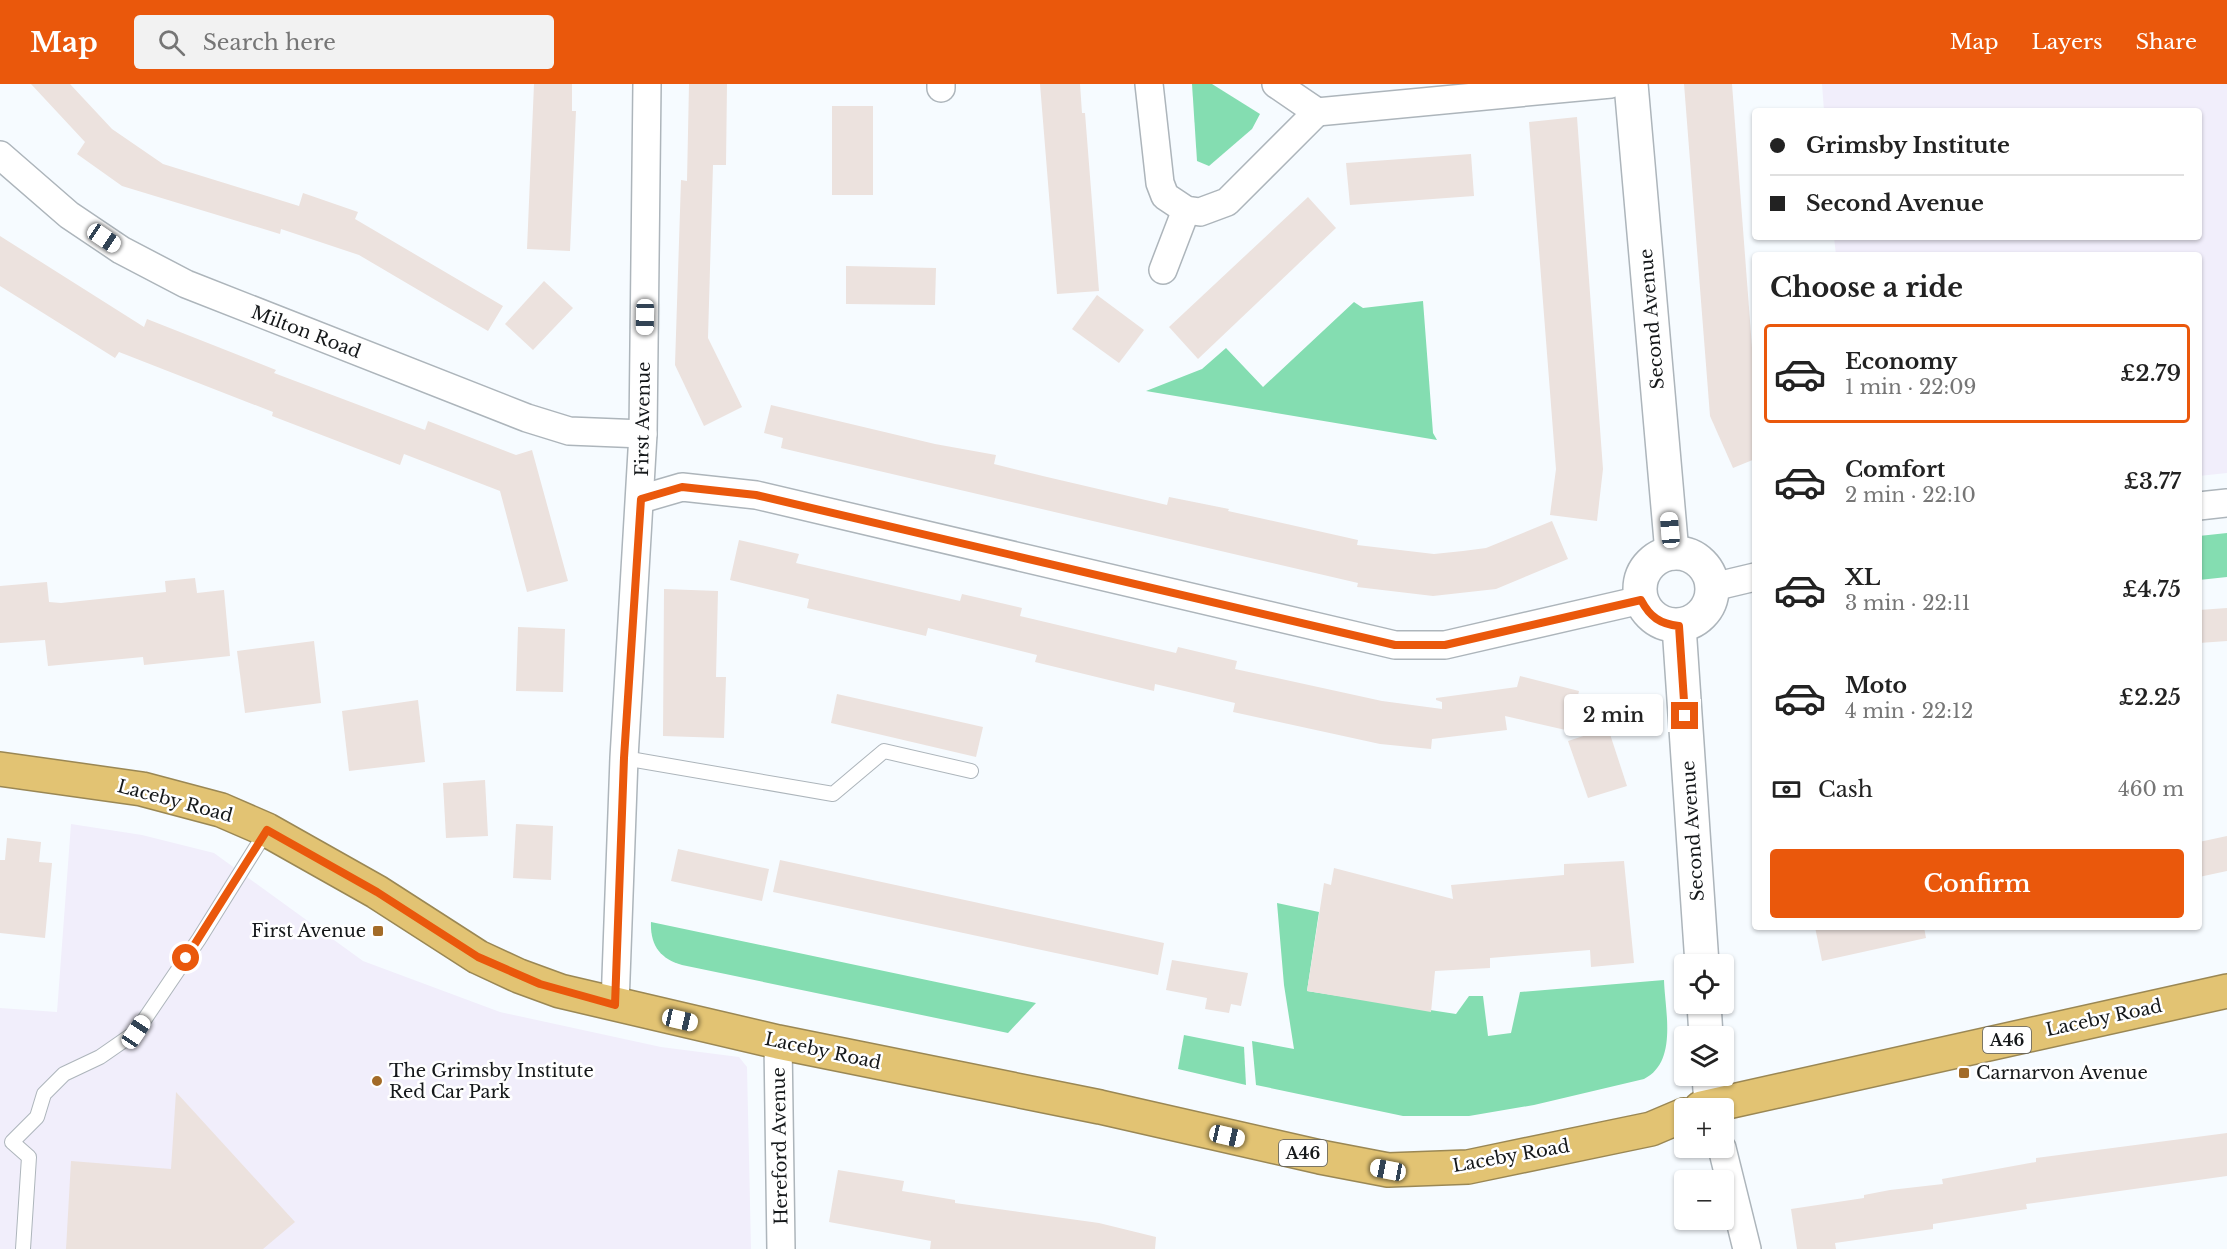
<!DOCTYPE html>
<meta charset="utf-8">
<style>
:root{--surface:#fff;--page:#f2f2f2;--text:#222;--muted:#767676;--line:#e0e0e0;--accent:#ea580c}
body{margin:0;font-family:"Libre Baskerville",serif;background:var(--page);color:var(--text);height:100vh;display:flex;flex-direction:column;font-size:22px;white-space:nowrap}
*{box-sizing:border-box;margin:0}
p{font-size:20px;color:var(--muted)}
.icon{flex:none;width:33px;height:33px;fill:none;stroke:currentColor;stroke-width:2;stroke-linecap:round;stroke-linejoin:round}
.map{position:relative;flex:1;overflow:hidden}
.sheet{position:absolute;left:1752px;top:168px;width:450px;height:678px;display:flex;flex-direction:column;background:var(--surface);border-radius:6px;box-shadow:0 2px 4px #0004}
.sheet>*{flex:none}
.guide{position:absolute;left:1752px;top:24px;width:450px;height:132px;border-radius:6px;box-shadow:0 2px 4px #0004;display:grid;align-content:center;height:132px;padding:0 18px;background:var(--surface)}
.buttons{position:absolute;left:1674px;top:870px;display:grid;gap:12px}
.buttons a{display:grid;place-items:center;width:60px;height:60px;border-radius:6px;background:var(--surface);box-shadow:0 2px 4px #0004;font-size:30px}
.end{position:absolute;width:27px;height:27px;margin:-14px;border:8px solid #ea580c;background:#fff;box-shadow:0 0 0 3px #fff}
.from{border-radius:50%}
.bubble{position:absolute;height:42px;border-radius:6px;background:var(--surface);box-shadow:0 2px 4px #0004;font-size:20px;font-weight:600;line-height:42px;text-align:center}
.car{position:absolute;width:18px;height:36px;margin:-18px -9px;border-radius:8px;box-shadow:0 0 4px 2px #0007;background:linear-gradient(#fff 24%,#345 0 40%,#fff 0 76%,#345 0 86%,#fff 0)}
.guide b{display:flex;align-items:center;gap:21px;height:57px;font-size:22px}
.guide b+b{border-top:2px solid var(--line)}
.guide i{width:15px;height:15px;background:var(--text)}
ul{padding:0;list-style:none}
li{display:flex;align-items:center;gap:18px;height:99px;margin:0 12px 9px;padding:0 6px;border:3px solid transparent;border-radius:6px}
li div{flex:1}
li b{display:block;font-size:22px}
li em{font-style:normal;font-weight:600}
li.active{border-color:var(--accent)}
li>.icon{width:54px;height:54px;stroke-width:1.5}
h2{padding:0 18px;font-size:27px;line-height:72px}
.pay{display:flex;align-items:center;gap:15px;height:66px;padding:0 18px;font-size:22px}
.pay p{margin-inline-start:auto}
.cta{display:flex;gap:12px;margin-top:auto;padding:12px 18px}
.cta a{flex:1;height:69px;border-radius:6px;background:var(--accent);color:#fff;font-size:24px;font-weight:600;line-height:69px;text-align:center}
header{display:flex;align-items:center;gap:36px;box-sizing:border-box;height:84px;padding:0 30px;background:var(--accent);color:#fff}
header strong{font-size:28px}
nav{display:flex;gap:33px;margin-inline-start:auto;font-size:21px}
.search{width:420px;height:54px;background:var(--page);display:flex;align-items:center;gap:15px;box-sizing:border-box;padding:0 21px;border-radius:6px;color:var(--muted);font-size:22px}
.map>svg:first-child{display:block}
</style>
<header>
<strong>Map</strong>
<div class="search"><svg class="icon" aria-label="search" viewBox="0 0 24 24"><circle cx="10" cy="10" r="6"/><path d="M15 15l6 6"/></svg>Search here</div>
<nav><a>Map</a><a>Layers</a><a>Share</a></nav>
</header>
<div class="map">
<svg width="2227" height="1165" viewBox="0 0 2227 1165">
<rect width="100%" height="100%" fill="#f6fbff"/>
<g fill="#f1eefb">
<polygon points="1822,0 2227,0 2227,389 2199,392 2199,171 1836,171 1834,153 2199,153 2199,27 1824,27"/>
<polygon points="71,740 142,751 214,769 363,877 500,928 661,963 739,973 747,983 751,1165 0,1165 0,924 57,928"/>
</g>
<g fill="#84ddb1">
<polygon points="1192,0 1212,0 1260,30 1252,45 1209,82 1197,77"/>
<polygon points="1423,217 1433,349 1437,356 1146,307 1202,285 1226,264 1263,303 1354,218 1363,224"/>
<polygon points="2227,449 2227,493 2199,496 2199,452"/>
<path d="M1277 819 1319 828 1307 907 1456 930 1469 912H1483L1488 952 1511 949 1520 908 1664 896C1665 927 1678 978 1644 995L1534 1021 1469 1032H1403L1256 1001 1252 957 1294 965 1284 901Z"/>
<path d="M651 838 1036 919 1008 949 682 881C660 875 650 861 651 838Z"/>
<polygon points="1184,951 1244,963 1246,1001 1178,985"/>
</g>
<g fill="#ece2de">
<polygon points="31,0 70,0 112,45 163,80 299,122 303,109 358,128 355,135 503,222 488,247 359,171 281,145 280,150 122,102 77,70 85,58"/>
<polygon points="534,0 572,0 572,27 576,27 570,167 527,165"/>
<polygon points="689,0 727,0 726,81 713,81 708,254 742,323 704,342 675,281 681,96 687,97"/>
<polygon points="1040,0 1080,0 1082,29 1085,29 1099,207 1057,210"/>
<polygon points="1684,0 1732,0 1755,303 1755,375 1733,384 1710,332"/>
<rect x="832" y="22" width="41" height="89"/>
<polygon points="1577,33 1603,385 1597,437 1550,431 1556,385 1529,38"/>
<polygon points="1471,70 1474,112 1350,121 1346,79"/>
<polygon points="1308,113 1336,144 1198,275 1169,243"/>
<polygon points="0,152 144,243 147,235 276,286 274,289 425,346 428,337 516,371 532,366 568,497 527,508 500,407 404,370 400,381 272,332 273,328 119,268 115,274 0,202"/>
<polygon points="846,182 936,184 935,221 846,220"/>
<polygon points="544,197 573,224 533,266 505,240"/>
<polygon points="1097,211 1144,246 1119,279 1072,245"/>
<polygon points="771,321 935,360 996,371 994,380 1047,393 1167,421 1169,413 1229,425 1228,427 1358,456 1357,461 1434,470 1463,467 1486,464 1552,437 1568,475 1496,505 1433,512 1357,503 1358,499 781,364 783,354 764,349"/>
<polygon points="739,456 799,470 796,479 960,517 962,510 1022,524 1020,532 1176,569 1178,563 1237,577 1235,585 1382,617 1442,625 1442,618 1436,616 1436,614 1517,603 1520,592 1579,607 1570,647 1505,632 1507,646 1432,655 1431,665 1380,660 1233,628 1235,619 1155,600 1154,607 1035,578 1037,571 928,544 926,552 807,524 809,515 730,496"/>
<polygon points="195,494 197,509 224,506 230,572 144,581 143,573 48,582 45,556 0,559 0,502 47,498 49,518 61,519 166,508 165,497"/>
<polygon points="664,505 718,507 716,593 726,593 724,654 663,652"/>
<polygon points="2227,524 2227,557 2199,559 2199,526"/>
<polygon points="518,543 565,545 563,608 516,607"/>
<polygon points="314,557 321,619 245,629 237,567"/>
<polygon points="837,610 983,643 976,673 831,639"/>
<polygon points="418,616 425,678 349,687 342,627"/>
<polygon points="1608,644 1627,702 1588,714 1568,657"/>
<polygon points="485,696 488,752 446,754 443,699"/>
<polygon points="516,740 553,742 551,796 513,794"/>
<polygon points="2227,752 2227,787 2199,793 2199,758"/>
<polygon points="7,754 41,758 39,778 52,779 45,854 0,849 0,776 5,776"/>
<polygon points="678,765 769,785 762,817 671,797"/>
<polygon points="780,776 1164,859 1158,891 773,808"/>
<polygon points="1624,777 1634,879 1591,883 1590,866 1490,874 1490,884 1435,887 1431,928 1307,907 1324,799 1331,801 1334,784 1453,815 1451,801 1564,791 1564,780"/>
<polygon points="1815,843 1924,843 1926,854 1822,877"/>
<polygon points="1172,876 1248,889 1241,922 1231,920 1229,929 1205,925 1207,914 1166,906"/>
<polygon points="176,1008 295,1138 263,1165 66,1165 71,1077 171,1085"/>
<polygon points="2227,1049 2227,1092 2026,1120 2027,1125 1933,1140 1933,1145 1835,1159 1836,1165 1797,1165 1791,1125 1864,1114 1864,1111 1890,1106 1943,1100 1942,1095 2036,1078 2036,1074"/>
<polygon points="838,1086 904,1097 902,1107 955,1116 955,1119 1099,1139 1156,1153 1155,1165 930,1165 931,1157 829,1138"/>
</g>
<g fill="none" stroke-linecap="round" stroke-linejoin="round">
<defs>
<g id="lane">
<polyline points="624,674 833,710 884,667 971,687"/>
<polyline points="23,1165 29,1073 12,1058 37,1033 44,1010 64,990 100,973 136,948 199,855 267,746"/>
</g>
<g id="street">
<polyline points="941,0 941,4"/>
<polyline points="1149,0 1160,99 1165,112 1186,126 1200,128 1227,118 1317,28 1276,0"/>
<polyline points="1317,28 1611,0"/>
<polyline points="0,71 69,131 121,166 186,200 527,334 569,347 643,350"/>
<polyline points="1163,186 1186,126"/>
<polyline points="641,415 682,403 756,411 1395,561 1445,561 1641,516"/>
<polyline points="2199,422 2227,419"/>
<polyline points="1713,503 1755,493"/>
<polyline points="615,921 624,674 643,350 647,0"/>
<polyline points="778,958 781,1165"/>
<polyline points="1722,1064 1747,1165"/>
</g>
<g id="secondary">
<polyline points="1631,0 1672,469"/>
<circle cx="1676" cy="505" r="36"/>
<polyline points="1679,542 1702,880"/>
<polyline points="1704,920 1706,952"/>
<polyline points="1709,992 1711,1020"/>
</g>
<g id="highway">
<polyline points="0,685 142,705 221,726 267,746 377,808 478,873 519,892 560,907 778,958 1100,1023 1320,1073 1388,1086 1468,1083 1651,1045 1684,1031"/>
<polyline points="1701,1024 2227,907"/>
</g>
</defs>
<use href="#lane" stroke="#adb5bb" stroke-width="16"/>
<use href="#street" stroke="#adb5bb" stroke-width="30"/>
<use href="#secondary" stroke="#adb5bb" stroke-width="36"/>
<use href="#highway" stroke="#9a8754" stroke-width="36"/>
<use href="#lane" stroke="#fff" stroke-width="14"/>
<use href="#street" stroke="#fff" stroke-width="27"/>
<use href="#secondary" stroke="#fff" stroke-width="33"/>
<use href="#highway" stroke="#e2c373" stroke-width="33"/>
</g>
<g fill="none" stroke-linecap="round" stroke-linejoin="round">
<path stroke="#ea580c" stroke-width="8" d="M186 874 267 746 377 808 478 873 540 900 615 921 624 674 641 415 682 403 756 411 1395 561H1445L1641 516C1650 533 1660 540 1679 542L1685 632"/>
</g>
<g fill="#a36b28" stroke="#fff" stroke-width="2">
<rect x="372" y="841" width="12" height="12" rx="3"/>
<rect x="1958" y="983" width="12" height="12" rx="3"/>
<circle cx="377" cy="997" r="6"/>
</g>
<g text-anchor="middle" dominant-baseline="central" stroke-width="5" stroke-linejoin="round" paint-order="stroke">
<g fill="#fff" stroke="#5b5d5f" stroke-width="1.5">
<rect x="1983" y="943" width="48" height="26" rx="4.5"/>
<rect x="1279" y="1056" width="48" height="26" rx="4.5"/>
</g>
<g font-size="16" font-weight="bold" fill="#15181a">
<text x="2007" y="956">A46</text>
<text x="1303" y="1069">A46</text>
</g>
<g font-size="18" fill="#15181a" stroke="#fff">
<text transform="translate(1652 235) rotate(-95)">Second Avenue</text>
<text transform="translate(306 248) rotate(21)">Milton Road</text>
<text transform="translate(643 335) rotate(-89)">First Avenue</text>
<text transform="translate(175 717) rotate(15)">Laceby Road</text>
<text transform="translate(1693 747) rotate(-94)">Second Avenue</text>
<text transform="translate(2104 934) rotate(-12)">Laceby Road</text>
<text transform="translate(823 967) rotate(12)">Laceby Road</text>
<text transform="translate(780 1062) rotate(-91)">Hereford Avenue</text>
<text transform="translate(1511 1072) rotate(-10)">Laceby Road</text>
</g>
<g font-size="18" fill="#15181a" stroke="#fff" text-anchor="start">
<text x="366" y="847" text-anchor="end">First Avenue</text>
<text x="389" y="987">The Grimsby Institute<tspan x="389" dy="21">Red Car Park</tspan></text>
<text x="1976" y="989">Carnarvon Avenue</text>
</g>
</g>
</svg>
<div class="buttons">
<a><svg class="icon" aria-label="locate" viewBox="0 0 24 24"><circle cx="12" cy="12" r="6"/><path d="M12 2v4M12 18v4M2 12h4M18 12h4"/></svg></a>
<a><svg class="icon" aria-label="layers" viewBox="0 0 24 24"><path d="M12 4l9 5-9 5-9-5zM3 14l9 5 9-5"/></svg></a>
<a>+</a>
<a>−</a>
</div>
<i class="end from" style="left:186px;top:874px"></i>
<i class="end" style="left:1685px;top:632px"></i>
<div class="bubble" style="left:1564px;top:610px;width:99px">2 min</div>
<i class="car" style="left:104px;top:154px;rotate:124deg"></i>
<i class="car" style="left:645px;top:233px;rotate:181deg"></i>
<i class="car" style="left:1670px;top:446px;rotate:355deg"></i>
<i class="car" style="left:680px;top:936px;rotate:103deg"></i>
<i class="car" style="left:136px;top:948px;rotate:34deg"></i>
<i class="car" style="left:1227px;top:1052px;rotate:103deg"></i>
<i class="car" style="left:1388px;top:1086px;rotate:281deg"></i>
<div class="guide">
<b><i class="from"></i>Grimsby Institute</b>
<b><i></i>Second Avenue</b>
</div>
<section class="sheet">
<h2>Choose a ride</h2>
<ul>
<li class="active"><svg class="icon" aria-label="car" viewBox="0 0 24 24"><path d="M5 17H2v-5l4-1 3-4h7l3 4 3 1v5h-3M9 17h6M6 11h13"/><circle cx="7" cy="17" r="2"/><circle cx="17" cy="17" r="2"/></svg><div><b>Economy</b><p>1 min · 22:09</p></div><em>£2.79</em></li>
<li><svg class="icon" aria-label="car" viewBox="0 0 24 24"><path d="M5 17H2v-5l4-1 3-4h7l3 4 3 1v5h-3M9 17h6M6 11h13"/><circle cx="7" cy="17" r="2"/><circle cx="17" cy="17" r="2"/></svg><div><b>Comfort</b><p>2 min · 22:10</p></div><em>£3.77</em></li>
<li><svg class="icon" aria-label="car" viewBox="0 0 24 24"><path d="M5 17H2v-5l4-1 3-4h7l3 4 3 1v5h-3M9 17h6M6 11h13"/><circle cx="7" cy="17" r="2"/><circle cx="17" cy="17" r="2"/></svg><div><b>XL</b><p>3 min · 22:11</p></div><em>£4.75</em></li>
<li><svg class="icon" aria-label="car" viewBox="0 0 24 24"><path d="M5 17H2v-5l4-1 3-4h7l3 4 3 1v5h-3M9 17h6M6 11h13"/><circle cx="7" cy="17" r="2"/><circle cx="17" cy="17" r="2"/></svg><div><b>Moto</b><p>4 min · 22:12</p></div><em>£2.25</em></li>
</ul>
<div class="pay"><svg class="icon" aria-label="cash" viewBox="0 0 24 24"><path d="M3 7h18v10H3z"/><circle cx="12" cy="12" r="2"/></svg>Cash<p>460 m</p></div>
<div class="cta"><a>Confirm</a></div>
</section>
</div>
